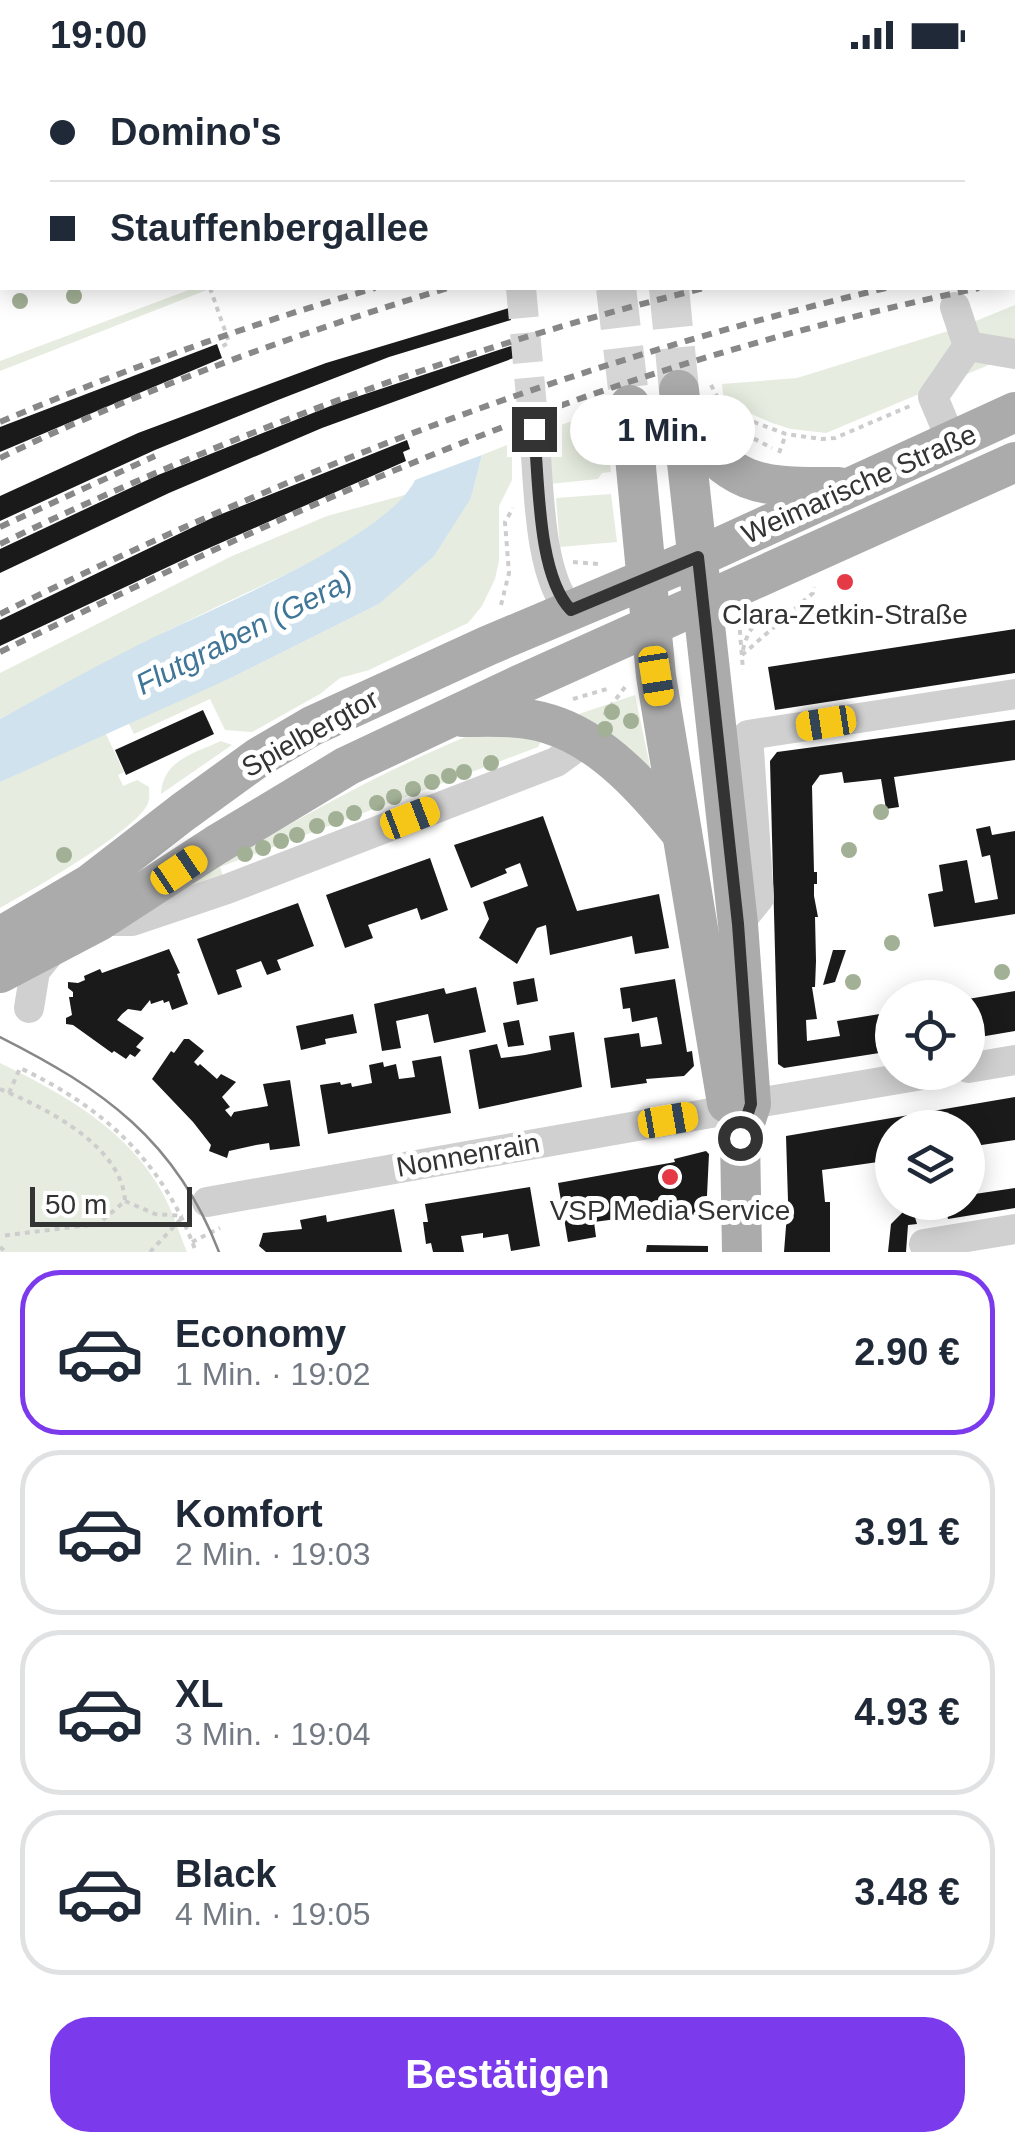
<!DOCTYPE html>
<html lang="de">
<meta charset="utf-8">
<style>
:root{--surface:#fff;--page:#f2f2f3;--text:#1f2937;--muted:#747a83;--line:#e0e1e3;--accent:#7c3aed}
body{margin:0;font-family:Arial,sans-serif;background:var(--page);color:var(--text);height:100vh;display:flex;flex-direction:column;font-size:38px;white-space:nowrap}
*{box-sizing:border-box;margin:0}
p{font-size:32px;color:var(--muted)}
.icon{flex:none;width:55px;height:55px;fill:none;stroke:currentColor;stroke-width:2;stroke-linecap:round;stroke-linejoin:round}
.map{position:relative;height:1182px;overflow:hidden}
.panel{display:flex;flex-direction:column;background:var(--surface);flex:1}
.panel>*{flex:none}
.top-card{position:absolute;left:0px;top:0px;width:1015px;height:220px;box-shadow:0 5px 25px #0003;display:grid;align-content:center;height:220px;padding:0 50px;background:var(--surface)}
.controls{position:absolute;left:875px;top:910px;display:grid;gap:20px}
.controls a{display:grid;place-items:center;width:110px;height:110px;border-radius:50%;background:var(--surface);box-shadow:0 5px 25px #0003;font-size:50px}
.scale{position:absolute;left:30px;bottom:25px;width:162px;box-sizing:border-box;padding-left:10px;border:5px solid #333;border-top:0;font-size:28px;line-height:35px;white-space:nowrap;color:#333;-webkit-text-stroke:8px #fff;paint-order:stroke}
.end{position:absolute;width:45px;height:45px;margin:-22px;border:12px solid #333;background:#fff;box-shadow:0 0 0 5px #fff}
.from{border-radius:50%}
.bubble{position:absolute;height:70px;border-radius:35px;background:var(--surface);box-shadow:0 5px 25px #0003;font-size:32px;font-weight:800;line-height:70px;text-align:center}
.car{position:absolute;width:30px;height:60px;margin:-30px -15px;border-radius:12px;box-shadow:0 0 8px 2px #0007;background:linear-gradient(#f5c518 24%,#345 0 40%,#f5c518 0 76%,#345 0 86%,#f5c518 0)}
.top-card b{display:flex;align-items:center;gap:35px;height:95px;font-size:38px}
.top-card b+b{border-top:2px solid var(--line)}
.top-card i{width:25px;height:25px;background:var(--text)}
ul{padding:18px 0 0;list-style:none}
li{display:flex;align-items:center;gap:30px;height:165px;margin:0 20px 15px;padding:0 30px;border:5px solid var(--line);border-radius:40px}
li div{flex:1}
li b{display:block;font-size:38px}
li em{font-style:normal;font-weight:800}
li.selected{border-color:var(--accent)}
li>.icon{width:90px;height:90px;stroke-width:1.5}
.primary-button{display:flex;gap:20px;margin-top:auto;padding:20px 50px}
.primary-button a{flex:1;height:115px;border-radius:40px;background:var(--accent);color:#fff;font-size:40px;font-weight:800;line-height:115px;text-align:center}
.status{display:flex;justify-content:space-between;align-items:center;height:70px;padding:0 50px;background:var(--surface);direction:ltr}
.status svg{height:28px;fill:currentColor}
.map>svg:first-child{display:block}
</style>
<div class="status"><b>19:00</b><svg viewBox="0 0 49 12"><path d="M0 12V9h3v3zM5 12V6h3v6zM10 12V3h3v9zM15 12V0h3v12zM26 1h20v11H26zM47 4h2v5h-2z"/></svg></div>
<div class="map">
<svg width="1015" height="1182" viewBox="0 0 1015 1182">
<rect width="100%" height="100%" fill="#fff"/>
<g fill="#e6ecdf">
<polygon points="194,218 207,220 0,301 0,291"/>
<polygon points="1015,235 1015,284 826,363 791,359 772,353 745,341 723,325 722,314 797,308 961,257"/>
<polygon points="604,339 611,402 602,403 598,409 549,414 545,361"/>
<polygon points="512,373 512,410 499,436 499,491 495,509 482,536 468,553 369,600 340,608 320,624 252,662 225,660 210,629 134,664 128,652 233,607 379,534 471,428 482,385"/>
<path d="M408 424C352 480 273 509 204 543 135 576 67 612 0 649V603L232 486 327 446Z"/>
<polygon points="611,424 617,472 560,477 556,428"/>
<polygon points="635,625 650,696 644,705 570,647"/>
<path d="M105 662 124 702 118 705 123 716 137 710 149 717C149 722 150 728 148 733 139 759 27 823 0 838V712Z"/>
<path d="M473 664 544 665 538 677 220 797 225 812 149 838C253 775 359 710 473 664Z"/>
<path d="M221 671 232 675 161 724C163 690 193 684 221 671Z"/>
<path d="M0 993C62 1023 129 1060 163 1124 173 1142 179 1163 187 1182H0Z"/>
</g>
<path fill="#cfe2ee" d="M482 385 471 428 434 486 379 534 233 607 0 712V649C47 623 94 597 142 573 205 541 387 469 415 410Z"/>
<g fill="#1a1a1a">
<polygon points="509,238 511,250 389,287 278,330 155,380 0,451 0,426 138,363 326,293"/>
<polygon points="217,274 222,288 0,382 0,357"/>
<polygon points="517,274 522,285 322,358 169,423 0,503 0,479 158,405 338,333"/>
<polygon points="407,370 410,379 403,382 406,391 191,486 0,576 0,550 214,447"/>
<polygon points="1015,559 1015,603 775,640 768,597"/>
<polygon points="203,640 214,664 126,705 115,680"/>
<polygon points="1015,650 1015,690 894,707 899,737 886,739 881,709 844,713 842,702 820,705 812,716 814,802 817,802 817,814 814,814 814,826 818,847 815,847 816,891 815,917 812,917 817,949 806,950 807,971 840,966 837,951 892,942 892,981 784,998 778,994 770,691 777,682"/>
<polygon points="543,746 577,841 659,824 669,878 635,884 632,866 550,885 546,855 537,858 517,894 479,868 489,849 483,832 528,816 520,793 505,799 507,803 471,818 454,775"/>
<polygon points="990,756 992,765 1015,761 1015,844 934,857 928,824 943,821 939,795 967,790 975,833 998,829 990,785 982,787 976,759"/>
<polygon points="430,788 448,840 421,850 417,838 368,855 373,868 345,878 326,825"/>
<polygon points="298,833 314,876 277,890 281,900 267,905 261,891 236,900 242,917 218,925 197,869"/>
<polygon points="169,879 180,903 177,904 188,934 172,940 169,931 164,933 163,930 151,934 150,930 141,941 128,939 122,944 117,950 144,968 136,977 141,980 135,987 130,984 126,989 114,981 112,983 73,955 66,954 66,948 72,945 69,927 73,927 73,922 68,918 68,912 78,913 85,910 84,906 100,899 102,903"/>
<polygon points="833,880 846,880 835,912 823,915"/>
<polygon points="534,908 538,931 517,935 513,912"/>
<polygon points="675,909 687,982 692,981 694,996 684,1006 646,1009 647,1013 611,1018 604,968 639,963 641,977 662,974 657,947 632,952 630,938 623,939 620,918"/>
<polygon points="476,917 486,962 434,973 428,944 396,951 401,978 382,981 374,934 444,918 446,924"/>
<polygon points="1015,921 1015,961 968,969 968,929"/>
<polygon points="353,944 357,963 325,969 326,974 301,980 296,956"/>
<polygon points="519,950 524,975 508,977 503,953"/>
<polygon points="574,962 582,1017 479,1039 469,980 497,974 501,988 525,985 551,980 549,966"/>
<polygon points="184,969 189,969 204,981 194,992 198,996 200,994 217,1009 221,1004 236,1012 222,1027 230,1037 225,1040 231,1047 234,1042 268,1036 263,1014 290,1010 300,1076 270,1080 269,1073 256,1075 229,1081 227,1088 209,1081 211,1075 193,1052 152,1009 171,981 174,983"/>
<polygon points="441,986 451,1043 328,1064 320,1015 340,1012 341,1015 351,1013 352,1017 372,1013 369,995 383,992 384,997 396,994 399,1009 415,1007 412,991"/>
<polygon points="1015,1027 1015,1070 968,1077 968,1058 892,1058 892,1090 822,1100 825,1132 830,1132 830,1182 784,1182 788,1131 786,1066"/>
<polygon points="706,1081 709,1084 706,1146 658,1144 658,1136 623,1141 624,1148 594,1152 596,1167 568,1172 558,1113 675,1092 674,1089"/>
<polygon points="530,1117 540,1176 511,1181 508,1164 483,1168 483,1163 461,1166 464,1182 433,1182 431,1173 426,1174 423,1152 428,1152 425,1134"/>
<polygon points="1015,1118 1015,1138 948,1149 945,1132 968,1132 968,1125"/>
<polygon points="911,1134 917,1154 908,1155 906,1182 888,1182 891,1154"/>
<polygon points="394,1139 402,1182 266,1182 259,1176 263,1163 302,1159 300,1150 326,1145 327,1152"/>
<polygon points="647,1175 708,1176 708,1182 646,1182"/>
</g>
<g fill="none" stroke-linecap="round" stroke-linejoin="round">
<polyline stroke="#d6d6d6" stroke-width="30" stroke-dasharray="30 15" stroke-linecap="butt" points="521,218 534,359"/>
<g stroke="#d6d6d6" stroke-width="40" stroke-dasharray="40 20" stroke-linecap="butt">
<polyline points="616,218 630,335"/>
<polyline points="669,218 679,320"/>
</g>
<g stroke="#cdcdcd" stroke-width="4" stroke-dasharray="5 5" stroke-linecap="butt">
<polyline points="0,209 2,207"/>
<polyline points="210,218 229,272 219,279"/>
<polyline points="711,315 725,341 786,364 821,369 835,368 910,336"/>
<polyline points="725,342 741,362 772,378"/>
<polyline points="779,383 786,364"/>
<polyline points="573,492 598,494"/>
<polyline points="501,535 509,503 505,452 513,438"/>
<polyline points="739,550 743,600"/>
<path d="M743 580C748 557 759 548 778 534"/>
<polyline points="742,585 813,523 814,517"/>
<polyline points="573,629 607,619"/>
<polyline points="604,645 625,617"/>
<path d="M0 1019C46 1038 122 1076 125 1131L98 1154 0 1166"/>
<path d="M9 1023 20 998C105 1038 164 1093 196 1182"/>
<polyline points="125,1131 155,1144 183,1146"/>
<polyline points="192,1172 220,1158"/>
<polyline points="0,1177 6,1182"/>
<polyline points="150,1182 181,1149"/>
</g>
<g stroke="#d0d0d0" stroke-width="30">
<polyline points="59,0 59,2"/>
<polyline points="508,0 508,2"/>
<polyline points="173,2 175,0"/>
<polyline points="0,125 2,123"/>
<polyline points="968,276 1015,284"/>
<path d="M534 359C539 409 537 505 571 541"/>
<polyline points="952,372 933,327 968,276 955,237"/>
<polyline points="102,851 132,851 227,819 556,692 585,671"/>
<polyline points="738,854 759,828 748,665 1015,624"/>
<polyline points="29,938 35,901 56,875"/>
<polyline points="968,998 1015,990"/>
<polyline points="751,1034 940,1002"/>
<polyline points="207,1132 728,1040"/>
<polyline points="924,1174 1015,1159"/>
</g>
<g stroke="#ababab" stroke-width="40">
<polyline points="588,0 588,2"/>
<polyline points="645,0 645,2"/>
<polyline points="679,320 738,854 751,1034 740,1068 742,1182"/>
<polyline points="630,335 656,606 727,1033"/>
<path d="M682 346C732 418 756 417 839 417"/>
<path d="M463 647C491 647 522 645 549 654 603 670 648 722 682 764"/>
<polyline points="0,867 90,814 183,742 259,687 312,656 487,576 698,487 1015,342"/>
<polyline points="0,903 99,851 216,775 347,696 519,615 1015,392"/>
</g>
<path stroke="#888" stroke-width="2.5" d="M0 967C103 1019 176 1070 219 1182"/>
<g stroke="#888" stroke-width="6" stroke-dasharray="10 8" stroke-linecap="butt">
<polyline points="1012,114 1015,113"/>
<polyline points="1012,149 1015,149"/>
<polyline points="1012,191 1015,190"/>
<polyline points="1012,210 1015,210"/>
<path d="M0 352C123 300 247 255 375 218"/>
<path d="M0 388C145 318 295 264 448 218"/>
<polyline points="0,457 155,386"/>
<path d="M0 474C228 364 458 279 704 218"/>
<path d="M0 544C289 401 573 292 886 218"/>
<path d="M0 582C173 498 347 415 527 348 673 293 827 250 979 218"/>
</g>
</g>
<g fill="#a2b095">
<circle cx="74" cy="226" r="8"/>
<circle cx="20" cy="231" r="8"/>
<circle cx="612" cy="642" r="8"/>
<circle cx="631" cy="651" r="8"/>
<circle cx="605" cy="659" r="8"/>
<circle cx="491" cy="693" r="8"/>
<circle cx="464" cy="702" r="8"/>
<circle cx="449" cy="706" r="8"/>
<circle cx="432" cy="712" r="8"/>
<circle cx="413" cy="719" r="8"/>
<circle cx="394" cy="727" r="8"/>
<circle cx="377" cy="733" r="8"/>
<circle cx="881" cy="742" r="8"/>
<circle cx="354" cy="743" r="8"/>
<circle cx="336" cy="749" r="8"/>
<circle cx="317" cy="756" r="8"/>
<circle cx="297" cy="765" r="8"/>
<circle cx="281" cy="771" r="8"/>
<circle cx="263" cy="778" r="8"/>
<circle cx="849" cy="780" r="8"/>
<circle cx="245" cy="784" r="8"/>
<circle cx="64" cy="785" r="8"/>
<circle cx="892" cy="873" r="8"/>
<circle cx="1002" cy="902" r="8"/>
<circle cx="853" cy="912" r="8"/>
</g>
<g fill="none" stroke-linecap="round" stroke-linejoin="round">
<path stroke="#333" stroke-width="12" d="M534 359C539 409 537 505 571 540L698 487 738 854 751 1034 740 1068"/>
</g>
<g fill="#e63946" stroke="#fff" stroke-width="4">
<circle cx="845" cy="512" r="10"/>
<circle cx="670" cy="1107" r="10"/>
</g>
<g text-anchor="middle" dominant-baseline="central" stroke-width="10" stroke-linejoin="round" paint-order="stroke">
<g font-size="28" fill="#333" stroke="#fff">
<text transform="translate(859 414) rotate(-24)">Weimarische Straße</text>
<text transform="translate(310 663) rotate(-29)">Spielbergtor</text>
<text transform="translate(468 1085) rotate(-10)">Nonnenrain</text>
</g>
<g font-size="28" fill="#333" stroke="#fff">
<text x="845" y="544">Clara-Zetkin-Straße</text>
<text x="670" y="1140">VSP Media Service</text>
</g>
<g font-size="30" font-style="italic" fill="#3f7597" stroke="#fff">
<text transform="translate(244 562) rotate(-27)">Flutgraben (Gera)</text>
</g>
</g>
</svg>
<div class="controls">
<a><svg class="icon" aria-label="locate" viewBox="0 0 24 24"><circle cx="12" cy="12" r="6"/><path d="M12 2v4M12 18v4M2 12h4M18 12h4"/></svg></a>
<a><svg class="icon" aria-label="layers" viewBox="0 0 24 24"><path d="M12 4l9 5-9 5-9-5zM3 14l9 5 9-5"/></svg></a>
</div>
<div class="scale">50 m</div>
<i class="end from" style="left:740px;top:1068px"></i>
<i class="end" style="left:534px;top:359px"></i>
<div class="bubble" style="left:570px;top:325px;width:185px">1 Min.</div>
<i class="car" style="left:656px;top:606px;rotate:171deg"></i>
<i class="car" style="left:826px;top:653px;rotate:261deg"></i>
<i class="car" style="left:410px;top:748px;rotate:69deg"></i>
<i class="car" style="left:179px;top:800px;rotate:56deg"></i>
<i class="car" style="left:668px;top:1050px;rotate:80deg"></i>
<div class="top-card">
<b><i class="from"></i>Domino's</b>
<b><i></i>Stauffenbergallee</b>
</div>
</div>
<section class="panel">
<ul>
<li class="selected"><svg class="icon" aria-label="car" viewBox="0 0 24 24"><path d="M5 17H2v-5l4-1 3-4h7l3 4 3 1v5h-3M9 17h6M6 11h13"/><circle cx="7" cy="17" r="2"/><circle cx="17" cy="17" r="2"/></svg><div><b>Economy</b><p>1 Min. · 19:02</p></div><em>2.90 €</em></li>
<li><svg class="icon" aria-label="car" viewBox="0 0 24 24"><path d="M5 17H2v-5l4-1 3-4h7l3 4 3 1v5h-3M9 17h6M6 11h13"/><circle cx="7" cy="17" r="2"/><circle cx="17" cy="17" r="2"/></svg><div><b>Komfort</b><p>2 Min. · 19:03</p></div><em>3.91 €</em></li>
<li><svg class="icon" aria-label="car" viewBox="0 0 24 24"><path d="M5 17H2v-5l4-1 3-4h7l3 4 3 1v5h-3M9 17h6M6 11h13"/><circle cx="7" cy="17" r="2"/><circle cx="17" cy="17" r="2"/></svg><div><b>XL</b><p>3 Min. · 19:04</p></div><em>4.93 €</em></li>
<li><svg class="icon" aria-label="car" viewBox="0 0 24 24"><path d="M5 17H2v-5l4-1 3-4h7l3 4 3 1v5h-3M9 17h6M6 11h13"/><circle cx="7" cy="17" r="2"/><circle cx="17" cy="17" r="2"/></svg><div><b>Black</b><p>4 Min. · 19:05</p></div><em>3.48 €</em></li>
</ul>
<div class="primary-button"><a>Bestätigen</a></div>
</section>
